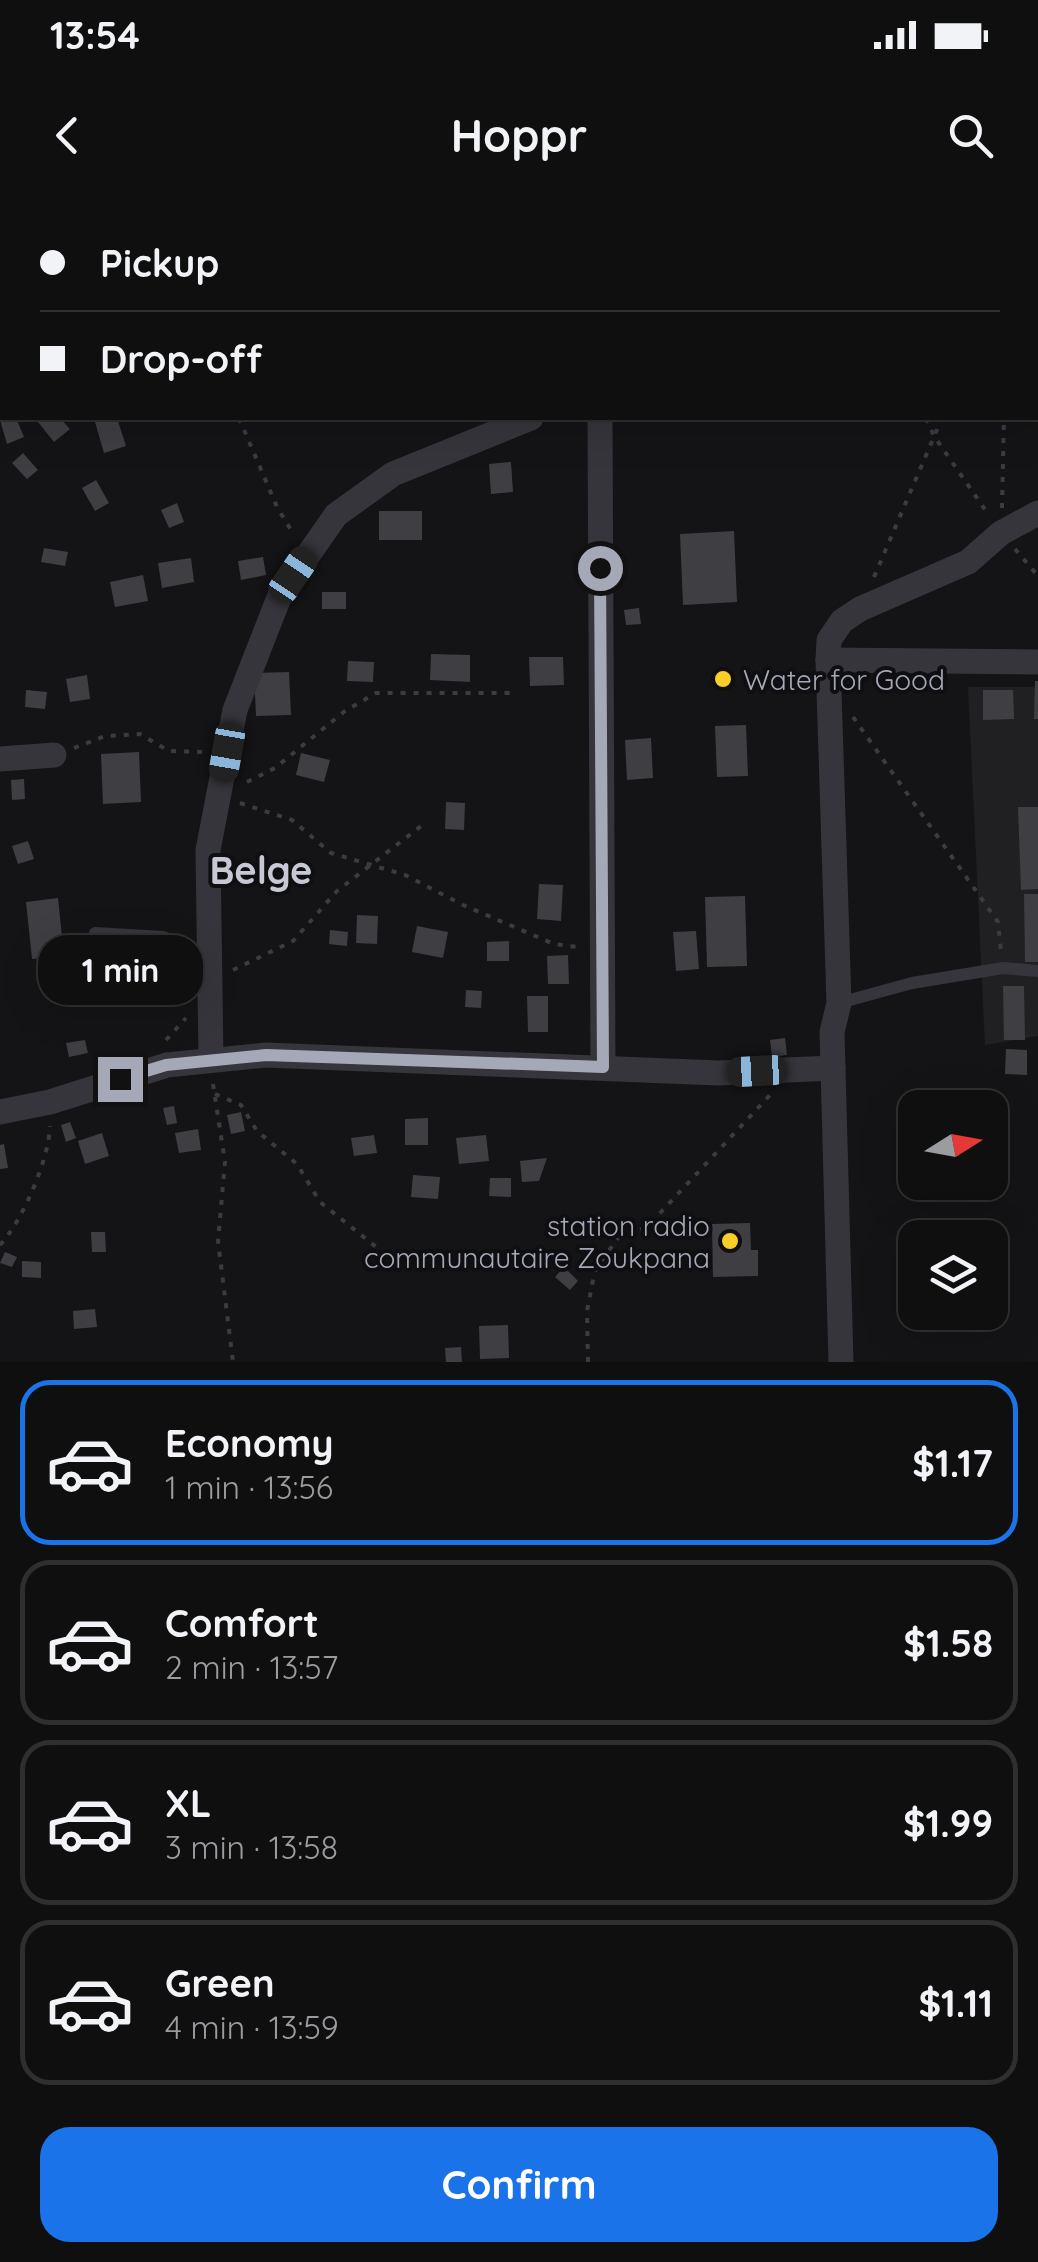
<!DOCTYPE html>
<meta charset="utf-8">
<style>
:root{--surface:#0f0f10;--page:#181819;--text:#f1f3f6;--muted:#9b9c9f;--line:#2f2f30;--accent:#1a73e8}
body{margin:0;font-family:Quicksand,sans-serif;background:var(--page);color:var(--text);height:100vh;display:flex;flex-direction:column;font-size:38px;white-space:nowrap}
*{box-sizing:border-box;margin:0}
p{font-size:32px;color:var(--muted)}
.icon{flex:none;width:55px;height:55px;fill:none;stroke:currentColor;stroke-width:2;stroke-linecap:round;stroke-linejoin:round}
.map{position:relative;height:1162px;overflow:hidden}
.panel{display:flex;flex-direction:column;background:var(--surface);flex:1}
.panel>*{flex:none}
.top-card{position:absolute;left:0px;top:0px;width:1040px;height:220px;box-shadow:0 10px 40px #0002,0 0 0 2px var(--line);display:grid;align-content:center;height:220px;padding:0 40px;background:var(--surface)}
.needle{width:65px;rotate:79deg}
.buttons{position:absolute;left:898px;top:890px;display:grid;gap:20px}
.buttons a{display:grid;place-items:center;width:110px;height:110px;border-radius:20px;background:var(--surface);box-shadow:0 10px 40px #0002,0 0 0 2px var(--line);font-size:50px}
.end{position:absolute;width:45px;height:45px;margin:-22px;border:12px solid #a5a8b7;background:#111;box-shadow:0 0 0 5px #111}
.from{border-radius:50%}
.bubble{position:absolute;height:70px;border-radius:30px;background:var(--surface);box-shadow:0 10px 40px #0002,0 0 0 2px var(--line);font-size:32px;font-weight:700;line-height:70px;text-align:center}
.car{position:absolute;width:30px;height:60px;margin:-30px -15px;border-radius:12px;box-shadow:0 0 8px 2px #0007;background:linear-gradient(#222 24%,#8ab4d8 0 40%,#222 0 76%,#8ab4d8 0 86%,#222 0)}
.top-card b{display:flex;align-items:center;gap:35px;height:95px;font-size:38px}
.top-card b+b{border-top:2px solid var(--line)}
.top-card i{width:25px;height:25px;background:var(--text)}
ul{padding:18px 0 0;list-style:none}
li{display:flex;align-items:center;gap:30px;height:165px;margin:0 20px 15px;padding:0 20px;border:5px solid var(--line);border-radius:30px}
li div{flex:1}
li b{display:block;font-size:38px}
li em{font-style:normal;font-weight:700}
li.selected{border-color:var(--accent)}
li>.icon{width:90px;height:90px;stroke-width:1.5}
.cta{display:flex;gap:20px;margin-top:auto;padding:20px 40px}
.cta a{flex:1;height:115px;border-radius:30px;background:var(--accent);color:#fff;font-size:40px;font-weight:700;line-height:115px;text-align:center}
.status{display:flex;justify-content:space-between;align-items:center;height:70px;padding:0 50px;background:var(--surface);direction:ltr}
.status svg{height:28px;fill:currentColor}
header{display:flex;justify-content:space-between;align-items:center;height:130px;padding:0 40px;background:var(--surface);font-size:45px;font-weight:700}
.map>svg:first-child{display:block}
</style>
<div class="status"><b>13:54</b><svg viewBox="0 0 49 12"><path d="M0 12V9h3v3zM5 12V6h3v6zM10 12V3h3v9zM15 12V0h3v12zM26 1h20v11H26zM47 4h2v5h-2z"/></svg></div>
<header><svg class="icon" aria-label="back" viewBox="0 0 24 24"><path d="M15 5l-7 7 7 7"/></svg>Hoppr<svg class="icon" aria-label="search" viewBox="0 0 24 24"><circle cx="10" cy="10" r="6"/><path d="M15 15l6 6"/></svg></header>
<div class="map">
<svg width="1038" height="1162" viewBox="0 0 1038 1162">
<rect width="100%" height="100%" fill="#141416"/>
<polygon fill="#202023" points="968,487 1038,487 1038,836 985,845"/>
<g fill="#3e3e43">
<polygon points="7,218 16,218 24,237 7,244 0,220"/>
<polygon points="44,218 60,218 70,229 54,242 38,222"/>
<polygon points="110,218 117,218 126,246 104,253 95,222"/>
<polygon points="23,253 38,270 27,279 12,263"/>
<polygon points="511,262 513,292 491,294 489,264"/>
<polygon points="96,280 109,303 95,311 82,288"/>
<polygon points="177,303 184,322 169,328 161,310"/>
<rect x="379" y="311" width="43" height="29"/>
<polygon points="734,331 737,402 683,405 680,334"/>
<polygon points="44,348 68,352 65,366 41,362"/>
<polygon points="263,357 266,375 241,380 238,361"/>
<polygon points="191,358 194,382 162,388 158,363"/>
<polygon points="143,375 148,401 115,407 110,382"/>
<rect x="322" y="392" width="24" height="17"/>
<polygon points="639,408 641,424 626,425 624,410"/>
<polygon points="431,454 470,455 470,482 430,480"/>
<polygon points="529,457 563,457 564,485 530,486"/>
<polygon points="348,461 374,462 373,482 347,481"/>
<polygon points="289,472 291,515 256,516 254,473"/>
<polygon points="87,475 90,499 70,502 66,479"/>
<polygon points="1035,481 1038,481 1038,519 1034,519"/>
<polygon points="26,490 47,492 45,509 25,507"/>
<polygon points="983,490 1013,490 1014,519 983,520"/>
<polygon points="746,525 748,576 717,577 715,526"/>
<polygon points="651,538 653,578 627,580 625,540"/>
<polygon points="139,552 141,602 103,604 101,554"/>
<polygon points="301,553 330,560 324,582 296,575"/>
<polygon points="24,579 25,599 12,600 11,580"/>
<polygon points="446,602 465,603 464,630 445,629"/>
<polygon points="1018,607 1038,607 1038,689 1021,690"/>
<polygon points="28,641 34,659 18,664 12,646"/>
<polygon points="539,684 563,685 561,721 537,719"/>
<polygon points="1024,694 1038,694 1038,762 1025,762"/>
<polygon points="745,696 747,766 707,767 705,697"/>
<polygon points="58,698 64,756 32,759 26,702"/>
<polygon points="357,715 378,716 377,744 356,743"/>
<polygon points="417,726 448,732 443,758 412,752"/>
<polygon points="330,730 348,732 347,746 329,744"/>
<polygon points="696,731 699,769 676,771 673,732"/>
<polygon points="509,741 509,761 487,761 487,742"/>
<polygon points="568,755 569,784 548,784 547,756"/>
<polygon points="1003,786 1024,786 1025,840 1004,840"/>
<polygon points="466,790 482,791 481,808 465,807"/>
<polygon points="527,796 548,796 548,832 528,832"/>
<polygon points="785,838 787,855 772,857 770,840"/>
<polygon points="85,840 88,853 69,857 66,843"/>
<polygon points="1006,849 1027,850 1027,875 1005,874"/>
<polygon points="174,906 177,923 167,925 163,908"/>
<polygon points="241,912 245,931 231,934 227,915"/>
<polygon points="428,918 428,945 405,945 405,919"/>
<polygon points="70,922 76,938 66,942 61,925"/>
<polygon points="198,929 201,950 179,953 175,933"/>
<polygon points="102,933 109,956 85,964 78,941"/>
<polygon points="374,935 377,953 354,956 351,938"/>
<polygon points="486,935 489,961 459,964 456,938"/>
<polygon points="4,944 8,968 0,969 0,945"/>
<polygon points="547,958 539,981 522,982 520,961"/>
<polygon points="413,975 440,977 438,999 411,997"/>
<polygon points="490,978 511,978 511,997 489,996"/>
<polygon points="750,1023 751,1050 758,1050 758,1076 713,1077 712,1024"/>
<polygon points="91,1032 105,1032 106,1052 92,1052"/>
<polygon points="5,1052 17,1057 12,1067 0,1063"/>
<polygon points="22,1061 41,1062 41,1078 22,1077"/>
<polygon points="564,1067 578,1081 570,1090 555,1077"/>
<polygon points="95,1109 97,1127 74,1129 73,1111"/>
<polygon points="508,1125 509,1158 480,1159 479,1126"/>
<polygon points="461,1147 462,1162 446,1162 445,1148"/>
</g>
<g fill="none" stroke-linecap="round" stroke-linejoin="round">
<g stroke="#3b3c42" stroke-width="4" stroke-dasharray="5 8" stroke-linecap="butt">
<polyline points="169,0 169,2"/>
<polyline points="475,0 484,2"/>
<polyline points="827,0 827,2"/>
<polyline points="200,2 203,0"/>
<polyline points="0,169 2,166"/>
<polyline points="239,218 277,307 294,335"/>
<polyline points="926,218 934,236 988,314"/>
<polyline points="1002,308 1004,218"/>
<polyline points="1015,349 1038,376"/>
<polyline points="874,377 942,218"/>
<polyline points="853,517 998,722 1001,751"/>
<polyline points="74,548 105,536 140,534 169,551 202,552"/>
<polyline points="247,582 275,568 345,511 376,493 514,493"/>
<polyline points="240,603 292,620 331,653 405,675 463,705 554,744 577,747"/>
<polyline points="233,770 293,741 337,691 425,623"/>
<polyline points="166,840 186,818"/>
<polyline points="213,884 225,962 218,1041 233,1162"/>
<polyline points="215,894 241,905 257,931 297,964 320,1002 390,1058"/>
<path d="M0 1045C23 1020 49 959 50 926"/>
<polyline points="588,1162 587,1111 595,1070 618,1038 647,1027 771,894"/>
</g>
<g stroke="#35353b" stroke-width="12">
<polyline points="95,733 163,737 208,758"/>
<polyline points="839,803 912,783 1003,768 1038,771"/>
</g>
<g stroke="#35353b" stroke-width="25">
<polyline points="1038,13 1038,12"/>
<polyline points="600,218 603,867"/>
<polyline points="828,460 829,440 842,421 860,409 968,362 1001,333 1038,313"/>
<polyline points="0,559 54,555"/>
<polyline points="211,858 208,650 235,510 280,395 336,315 393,274 531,218"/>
<polyline points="0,912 50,902 167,865 266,855 719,873 833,868"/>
<polyline points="841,1162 832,832 839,803 828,460 1038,462"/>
</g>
</g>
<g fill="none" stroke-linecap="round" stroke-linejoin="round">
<polyline stroke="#a5a8b7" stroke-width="12" points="120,879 166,865 266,855 603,867 600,368"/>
</g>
<g fill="#f9ce29" stroke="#0f0f11" stroke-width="4">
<circle cx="723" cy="479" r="10"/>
<circle cx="730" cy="1041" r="10"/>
</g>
<g text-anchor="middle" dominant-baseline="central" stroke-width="8" stroke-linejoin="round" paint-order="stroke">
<g font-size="28" fill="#a5a8b7" stroke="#0f0f11" text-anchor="start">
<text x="743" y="479">Water for Good</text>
<text x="710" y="1025" text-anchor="end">station radio<tspan x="710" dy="32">communautaire Zoukpana</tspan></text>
</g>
<g font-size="38" font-weight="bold" fill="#c6c8d3" stroke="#0f0f11">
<text x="261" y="670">Belge</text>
</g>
</g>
</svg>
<div class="buttons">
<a><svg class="needle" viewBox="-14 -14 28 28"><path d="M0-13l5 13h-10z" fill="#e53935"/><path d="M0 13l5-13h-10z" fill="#9b9c9f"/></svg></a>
<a><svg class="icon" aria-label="layers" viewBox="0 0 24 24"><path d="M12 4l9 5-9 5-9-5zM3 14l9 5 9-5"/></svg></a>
</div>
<i class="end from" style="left:600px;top:368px"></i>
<i class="end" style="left:120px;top:879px"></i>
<div class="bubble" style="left:38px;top:735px;width:165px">1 min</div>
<i class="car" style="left:293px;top:375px;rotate:34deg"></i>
<i class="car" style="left:227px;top:552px;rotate:190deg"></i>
<i class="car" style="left:757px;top:871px;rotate:267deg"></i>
<div class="top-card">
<b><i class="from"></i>Pickup</b>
<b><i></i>Drop-off</b>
</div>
</div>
<section class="panel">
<ul>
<li class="selected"><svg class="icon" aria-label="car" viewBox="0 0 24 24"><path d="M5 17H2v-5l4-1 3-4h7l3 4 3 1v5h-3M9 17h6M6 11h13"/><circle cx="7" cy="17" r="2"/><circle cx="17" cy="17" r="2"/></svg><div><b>Economy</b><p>1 min · 13:56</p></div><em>$1.17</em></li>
<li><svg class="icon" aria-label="car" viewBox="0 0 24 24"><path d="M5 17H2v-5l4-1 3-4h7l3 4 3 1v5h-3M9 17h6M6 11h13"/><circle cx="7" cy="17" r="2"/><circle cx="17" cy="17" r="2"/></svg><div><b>Comfort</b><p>2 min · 13:57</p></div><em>$1.58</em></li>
<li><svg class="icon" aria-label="car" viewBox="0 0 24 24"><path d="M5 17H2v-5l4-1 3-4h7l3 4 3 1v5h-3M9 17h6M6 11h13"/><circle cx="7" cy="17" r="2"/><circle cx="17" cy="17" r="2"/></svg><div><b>XL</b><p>3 min · 13:58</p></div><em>$1.99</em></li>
<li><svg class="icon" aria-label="car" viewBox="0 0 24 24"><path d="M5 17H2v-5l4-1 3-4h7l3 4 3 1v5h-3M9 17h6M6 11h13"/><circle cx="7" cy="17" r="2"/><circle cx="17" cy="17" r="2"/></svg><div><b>Green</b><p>4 min · 13:59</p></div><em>$1.11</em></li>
</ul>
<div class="cta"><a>Confirm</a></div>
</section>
